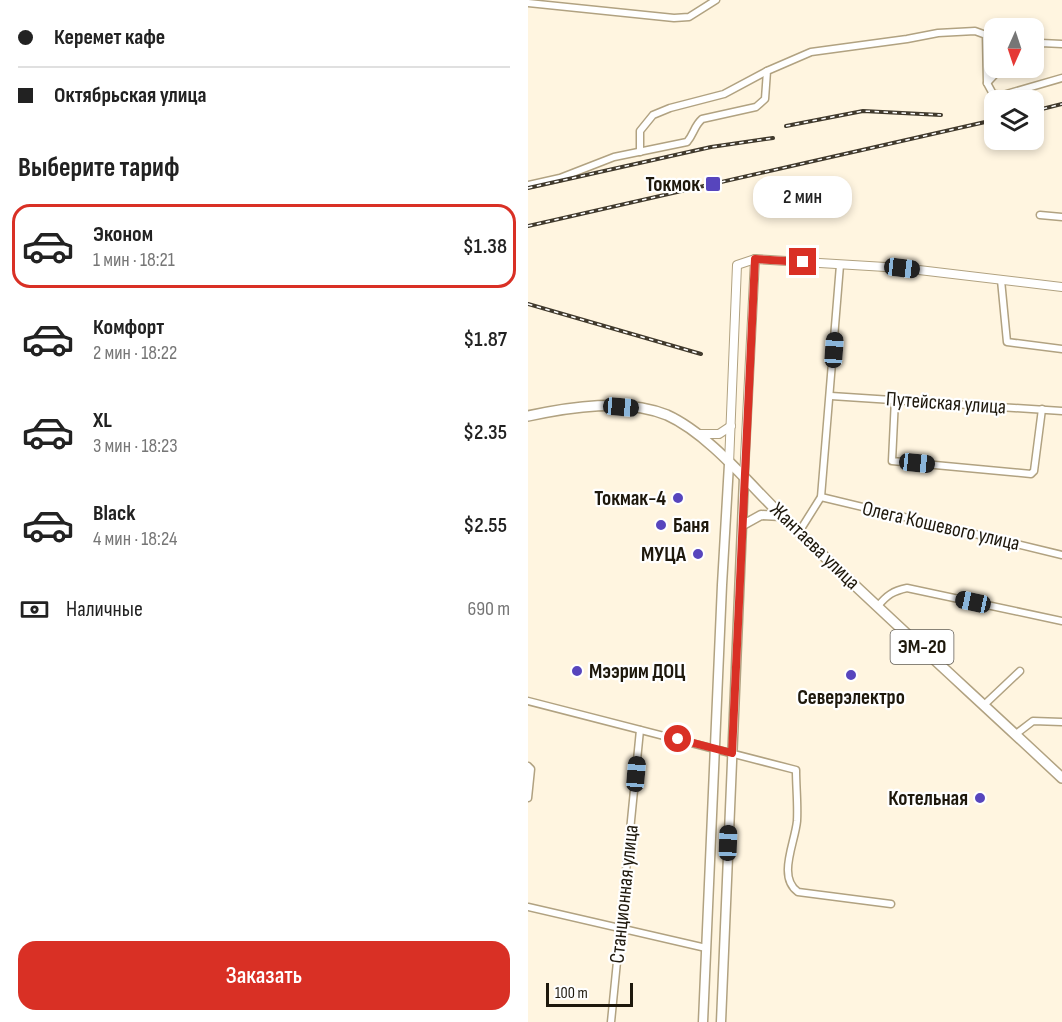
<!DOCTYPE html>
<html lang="ru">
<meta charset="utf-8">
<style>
:root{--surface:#fff;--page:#f6f6f6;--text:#222;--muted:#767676;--line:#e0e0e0;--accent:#d93025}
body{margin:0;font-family:"Sofia Sans Condensed",sans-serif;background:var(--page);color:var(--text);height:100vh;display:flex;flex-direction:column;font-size:22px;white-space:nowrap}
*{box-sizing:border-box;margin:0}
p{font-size:20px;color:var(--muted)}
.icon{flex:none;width:33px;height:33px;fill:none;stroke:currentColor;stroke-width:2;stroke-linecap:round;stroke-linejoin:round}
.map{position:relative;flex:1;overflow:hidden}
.details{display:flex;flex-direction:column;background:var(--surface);width:528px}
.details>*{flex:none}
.guide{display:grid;align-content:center;height:132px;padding:0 18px;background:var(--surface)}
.needle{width:39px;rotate:183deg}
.buttons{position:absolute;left:456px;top:18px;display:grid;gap:12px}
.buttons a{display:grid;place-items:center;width:60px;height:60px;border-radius:12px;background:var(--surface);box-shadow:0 3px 9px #0003;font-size:30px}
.scale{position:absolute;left:18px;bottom:15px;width:87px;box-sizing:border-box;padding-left:6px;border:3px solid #1e180c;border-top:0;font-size:16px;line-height:21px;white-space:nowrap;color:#1e180c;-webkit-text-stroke:4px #fff;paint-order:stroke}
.end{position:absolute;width:27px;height:27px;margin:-14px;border:8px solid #d93025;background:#fff;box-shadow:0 0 0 3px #fff}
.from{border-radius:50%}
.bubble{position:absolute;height:42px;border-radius:18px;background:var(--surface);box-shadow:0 3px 9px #0003;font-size:20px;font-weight:600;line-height:42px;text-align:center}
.car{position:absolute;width:18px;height:36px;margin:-18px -9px;border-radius:8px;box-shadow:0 0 4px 2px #0007;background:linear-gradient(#222 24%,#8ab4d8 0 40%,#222 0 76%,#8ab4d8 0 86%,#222 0)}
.guide b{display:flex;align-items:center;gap:21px;height:57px;font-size:22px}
.guide b+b{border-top:2px solid var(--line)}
.guide i{width:15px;height:15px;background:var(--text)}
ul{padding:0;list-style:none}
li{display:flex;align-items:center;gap:18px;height:84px;margin:0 12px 9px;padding:0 6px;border:3px solid transparent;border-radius:18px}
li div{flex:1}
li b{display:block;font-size:22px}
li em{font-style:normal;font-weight:600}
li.on{border-color:var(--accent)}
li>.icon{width:54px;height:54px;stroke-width:1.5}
h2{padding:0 18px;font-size:27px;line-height:72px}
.pay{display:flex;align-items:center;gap:15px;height:66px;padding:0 18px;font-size:22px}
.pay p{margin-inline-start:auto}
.action{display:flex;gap:12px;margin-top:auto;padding:12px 18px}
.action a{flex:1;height:69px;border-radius:18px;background:var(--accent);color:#fff;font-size:24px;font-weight:600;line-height:69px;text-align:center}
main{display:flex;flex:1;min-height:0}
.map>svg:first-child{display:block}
</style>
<main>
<section class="details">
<div class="guide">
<b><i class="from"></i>Керемет кафе</b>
<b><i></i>Октябрьская улица</b>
</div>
<h2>Выберите тариф</h2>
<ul>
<li class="on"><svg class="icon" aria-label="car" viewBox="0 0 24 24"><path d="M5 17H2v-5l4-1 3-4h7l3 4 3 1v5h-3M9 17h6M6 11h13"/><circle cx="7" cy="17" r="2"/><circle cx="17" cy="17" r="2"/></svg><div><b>Эконом</b><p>1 мин · 18:21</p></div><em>$1.38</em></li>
<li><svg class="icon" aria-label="car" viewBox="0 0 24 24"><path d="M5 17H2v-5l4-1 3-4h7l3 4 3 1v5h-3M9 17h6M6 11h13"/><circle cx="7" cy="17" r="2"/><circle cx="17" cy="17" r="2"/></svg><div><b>Комфорт</b><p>2 мин · 18:22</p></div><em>$1.87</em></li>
<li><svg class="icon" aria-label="car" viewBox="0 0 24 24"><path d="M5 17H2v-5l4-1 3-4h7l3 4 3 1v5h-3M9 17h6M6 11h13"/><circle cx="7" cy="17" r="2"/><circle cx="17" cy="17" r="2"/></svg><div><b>XL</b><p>3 мин · 18:23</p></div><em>$2.35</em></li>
<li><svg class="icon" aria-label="car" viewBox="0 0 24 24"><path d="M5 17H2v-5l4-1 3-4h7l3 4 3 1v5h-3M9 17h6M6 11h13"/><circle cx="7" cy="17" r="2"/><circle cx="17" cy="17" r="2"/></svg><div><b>Black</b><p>4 мин · 18:24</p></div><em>$2.55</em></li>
</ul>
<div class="pay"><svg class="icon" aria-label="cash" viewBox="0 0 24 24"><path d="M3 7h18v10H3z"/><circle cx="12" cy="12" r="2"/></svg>Наличные<p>690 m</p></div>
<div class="action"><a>Заказать</a></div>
</section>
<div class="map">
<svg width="534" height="1022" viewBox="0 0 534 1022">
<rect width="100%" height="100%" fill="#fff5e0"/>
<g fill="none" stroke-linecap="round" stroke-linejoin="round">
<defs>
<g id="minor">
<polyline points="0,3 146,18 161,17 188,0"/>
<polyline points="506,46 513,43 534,44"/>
<polyline points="459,83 473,68"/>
<polyline points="112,152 112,131 125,115 142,108 196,94 239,71"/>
<path d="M0 185 32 178 86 157 159 142C166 134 166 126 174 119L228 107 237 99 239 71 283 52 379 39 410 33 447 31 458 35 459 83 465 94 475 95 534 78"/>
<polyline points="512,215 534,217"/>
<polyline points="473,280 479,342 534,349"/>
<polyline points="303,396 534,411"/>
<polyline points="367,399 364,461 503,474 506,471 514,409"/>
<polyline points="293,497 534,555"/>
<polyline points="271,532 293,497 312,265"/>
<path d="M350 606C359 595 365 591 379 588L534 621"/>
<path d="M0 701 268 770C268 787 270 804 269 821 267 843 249 877 270 892L363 904"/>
<polyline points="456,705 492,671"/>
<polyline points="488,734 505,721 534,722"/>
<polyline points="0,766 3,769 0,798"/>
<polyline points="0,907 178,948"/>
<polyline points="83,1022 112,730"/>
</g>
<g id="tertiary">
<polyline points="170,434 191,434 203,426"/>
<polyline points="201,464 209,265 227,259 374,268 534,287"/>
<polyline points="216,478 227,259"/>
</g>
<g id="secondary">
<polyline points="215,525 233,515 254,516"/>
<polyline points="175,1022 194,585 201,464"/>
<polyline points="193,1022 216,478"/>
</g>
<path id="primary" d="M0 416C42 407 98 398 139 415 181 434 222 485 255 517 346 605 441 691 534 778"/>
</defs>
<use href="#minor" stroke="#b1a281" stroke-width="9"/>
<use href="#tertiary" stroke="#b1a281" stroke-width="10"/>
<use href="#secondary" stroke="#b1a281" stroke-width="11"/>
<use href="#primary" stroke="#b1a281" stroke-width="12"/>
<use href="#minor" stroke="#fff" stroke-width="6"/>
<use href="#tertiary" stroke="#fff" stroke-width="8"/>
<use href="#secondary" stroke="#fff" stroke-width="8"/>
<use href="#primary" stroke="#fff" stroke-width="9"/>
<defs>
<g id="rail">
<polyline points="506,111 534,104"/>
<polyline points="258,126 335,111 413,115"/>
<polyline points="0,188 183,147 245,138"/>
<polyline points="0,226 466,120"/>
<polyline points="0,304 173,354"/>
</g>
</defs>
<use href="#rail" stroke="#40392c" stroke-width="4"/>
<use href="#rail" stroke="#fff" stroke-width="1.5" stroke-dasharray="4.5" stroke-linecap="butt"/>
</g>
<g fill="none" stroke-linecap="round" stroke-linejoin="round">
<polyline stroke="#d93025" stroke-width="8" points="150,739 204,753 227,259 275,262"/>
</g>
<g fill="#5745bd" stroke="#fff" stroke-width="2">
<rect x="177" y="176" width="16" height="16" rx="3"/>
<circle cx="150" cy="498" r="6"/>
<circle cx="133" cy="525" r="6"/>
<circle cx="170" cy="554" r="6"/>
<circle cx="49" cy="671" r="6"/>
<circle cx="323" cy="675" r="6"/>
<circle cx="452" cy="798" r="6"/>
</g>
<g text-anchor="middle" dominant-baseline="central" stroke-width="4.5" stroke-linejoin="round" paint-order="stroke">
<rect fill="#fff" stroke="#625d55" stroke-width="1.5" x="362.5" y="630" width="63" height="34" rx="4.5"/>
<g font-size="20" font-weight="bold" fill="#1e180c">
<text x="394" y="647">ЭМ-20</text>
</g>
<g font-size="21" font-weight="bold" fill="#1e180c" stroke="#fff" text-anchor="end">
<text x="172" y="184">Токмок</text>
<text x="138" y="498">Токмак-4</text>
<text x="145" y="525" text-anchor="start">Баня</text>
<text x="158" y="554">МУЦА</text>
<text x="61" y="671" text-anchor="start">Мээрим ДОЦ</text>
<text x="323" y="697" text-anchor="middle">Северэлектро</text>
<text x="440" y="798">Котельная</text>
</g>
<g font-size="21" fill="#1e180c" stroke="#fff">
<text transform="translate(418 403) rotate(4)">Путейская улица</text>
<text transform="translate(413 526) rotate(13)">Олега Кошевого улица</text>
<text transform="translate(287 546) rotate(44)">Жантаева улица</text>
<text transform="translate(96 894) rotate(-84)">Станционная улица</text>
</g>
</g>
</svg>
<div class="buttons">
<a><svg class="needle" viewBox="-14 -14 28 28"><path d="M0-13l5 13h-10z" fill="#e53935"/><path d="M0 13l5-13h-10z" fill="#767676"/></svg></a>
<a><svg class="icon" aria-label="layers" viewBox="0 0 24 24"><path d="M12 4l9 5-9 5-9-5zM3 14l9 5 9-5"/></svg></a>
</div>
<div class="scale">100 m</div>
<i class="end from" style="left:150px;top:739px"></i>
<i class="end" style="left:275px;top:262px"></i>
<div class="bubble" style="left:225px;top:176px;width:99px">2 мин</div>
<i class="car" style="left:374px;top:268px;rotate:97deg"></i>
<i class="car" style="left:306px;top:350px;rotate:4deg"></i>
<i class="car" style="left:93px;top:407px;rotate:95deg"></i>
<i class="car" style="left:389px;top:463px;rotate:96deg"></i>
<i class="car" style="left:445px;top:602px;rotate:282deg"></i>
<i class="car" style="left:108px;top:774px;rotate:5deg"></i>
<i class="car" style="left:200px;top:843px;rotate:2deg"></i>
</div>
</main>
